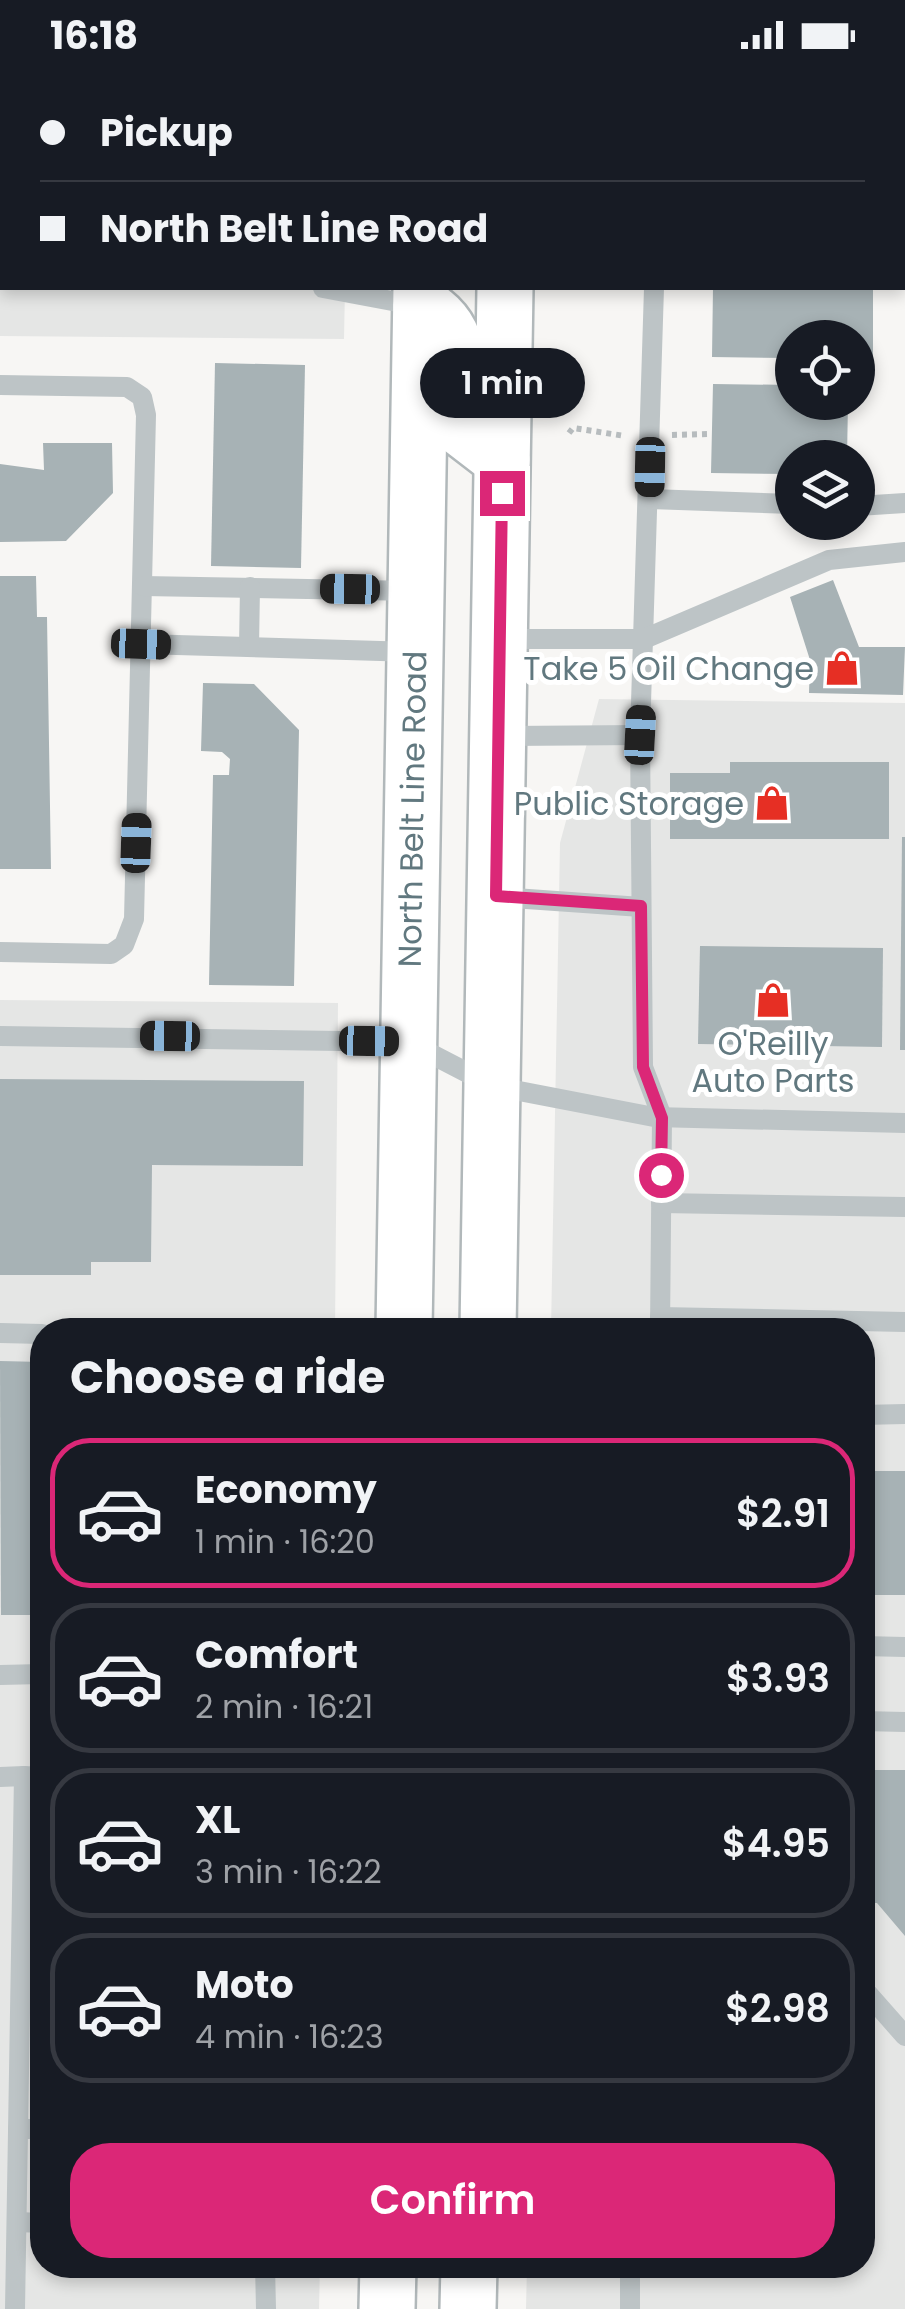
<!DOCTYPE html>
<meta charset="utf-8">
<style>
:root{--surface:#171b24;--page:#242831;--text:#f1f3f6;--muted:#9ea1a6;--line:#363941;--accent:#db2777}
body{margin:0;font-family:Poppins,sans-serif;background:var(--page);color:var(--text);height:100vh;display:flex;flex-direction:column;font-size:38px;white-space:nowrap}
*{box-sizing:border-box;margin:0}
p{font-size:32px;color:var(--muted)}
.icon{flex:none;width:55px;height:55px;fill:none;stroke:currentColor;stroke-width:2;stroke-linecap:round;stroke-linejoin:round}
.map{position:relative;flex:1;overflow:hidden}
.details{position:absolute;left:30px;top:1248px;width:845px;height:960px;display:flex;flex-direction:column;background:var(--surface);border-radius:40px;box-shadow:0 5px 15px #0003}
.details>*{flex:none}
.top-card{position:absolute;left:0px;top:0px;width:905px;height:220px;box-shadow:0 5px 15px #0003;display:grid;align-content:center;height:220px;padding:0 40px;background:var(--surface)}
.controls{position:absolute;left:775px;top:250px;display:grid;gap:20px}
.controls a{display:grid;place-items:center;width:100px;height:100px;border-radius:50%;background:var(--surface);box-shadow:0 5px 15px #0003;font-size:50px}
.end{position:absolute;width:45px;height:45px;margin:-22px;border:12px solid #db2777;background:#fff;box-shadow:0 0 0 5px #fff}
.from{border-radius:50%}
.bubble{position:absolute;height:70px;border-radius:35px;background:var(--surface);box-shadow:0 5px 15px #0003;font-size:32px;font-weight:600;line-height:70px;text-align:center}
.car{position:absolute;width:30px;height:60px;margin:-30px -15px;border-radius:12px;box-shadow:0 0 8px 2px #0007;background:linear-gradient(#222 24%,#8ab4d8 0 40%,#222 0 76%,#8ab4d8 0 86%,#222 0)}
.top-card b{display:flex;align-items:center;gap:35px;height:95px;font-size:38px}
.top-card b+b{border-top:2px solid var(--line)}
.top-card i{width:25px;height:25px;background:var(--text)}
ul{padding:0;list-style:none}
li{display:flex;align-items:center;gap:30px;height:150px;margin:0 20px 15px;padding:0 20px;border:5px solid var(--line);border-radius:40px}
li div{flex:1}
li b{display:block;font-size:38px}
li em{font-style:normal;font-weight:600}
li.current{border-color:var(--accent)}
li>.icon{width:90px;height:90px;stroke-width:1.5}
h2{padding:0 40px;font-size:45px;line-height:120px}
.cta{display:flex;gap:20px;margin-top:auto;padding:20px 40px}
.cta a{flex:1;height:115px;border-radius:40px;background:var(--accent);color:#fff;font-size:40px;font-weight:600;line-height:115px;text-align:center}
.status{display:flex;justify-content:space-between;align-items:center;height:70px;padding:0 50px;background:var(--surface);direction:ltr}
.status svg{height:28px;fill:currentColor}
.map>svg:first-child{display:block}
</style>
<div class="status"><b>16:18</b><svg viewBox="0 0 49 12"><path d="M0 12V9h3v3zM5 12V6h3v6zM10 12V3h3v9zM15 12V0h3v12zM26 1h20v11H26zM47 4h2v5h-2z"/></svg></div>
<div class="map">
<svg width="905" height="2239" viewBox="0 0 905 2239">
<rect width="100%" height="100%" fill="#f7f6f4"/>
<g fill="#e5e6e5">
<polygon points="0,0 349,0 2,2 2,218 345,218 344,269 0,266"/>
<polygon points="599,629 905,633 905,2239 526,2239 527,2195 862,2195 862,1260 551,1260 560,773"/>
<polygon points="0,930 338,933 335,1260 42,1260 42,2195 320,2195 319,2239 0,2239"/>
</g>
<g fill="#a7b2b5">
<polygon points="713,218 873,218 873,288 858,288 858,268 792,268 792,288 712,287"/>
<polygon points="215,293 305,295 301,498 211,496"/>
<polygon points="713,314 792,315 792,332 848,332 847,388 792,388 792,404 711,403"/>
<polygon points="43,373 112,373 113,423 66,471 0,472 0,394 44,400"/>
<polygon points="0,506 36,506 37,547 47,547 51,799 0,799"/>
<polygon points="833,510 859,577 905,577 903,625 809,623 810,590 790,527"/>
<polygon points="203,613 254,614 299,660 294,916 209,915 213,705 229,705 230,689 222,682 201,681"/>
<polygon points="730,692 889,692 889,769 670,769 670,703 730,703"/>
<polygon points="902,767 905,767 905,980 900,980"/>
<polygon points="700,876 883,878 882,977 698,974"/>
<polygon points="0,1009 304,1011 303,1096 152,1095 151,1192 91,1192 91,1205 0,1205"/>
<polygon points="0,1291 42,1292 42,1545 1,1545"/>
<rect x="862" y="1401" width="43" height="124"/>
<polygon points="862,1700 905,1700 905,1866 877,1833 862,1833"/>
</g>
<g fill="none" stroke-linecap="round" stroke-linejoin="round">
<defs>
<g id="primary">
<polyline points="425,2 425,0"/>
<polyline points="508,2 508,0"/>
<path d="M421 236C468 258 461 316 463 360L502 390"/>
<polyline points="404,1260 421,218"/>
<polyline points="488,1260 505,218"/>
<polyline points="387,2239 388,2195"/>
<polyline points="468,2239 469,2195"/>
</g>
</defs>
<use href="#primary" stroke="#b1b8ba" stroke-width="60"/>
<g stroke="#b7bcbe" stroke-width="6" stroke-dasharray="5 5" stroke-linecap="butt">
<polyline points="569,363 573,358 625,366"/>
<polyline points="672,365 708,364"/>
</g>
<g stroke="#bdc4c6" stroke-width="20">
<polyline points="2,0 2,17"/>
<polyline points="878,0 880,2"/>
<polyline points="291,2 291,0"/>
<polyline points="659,2 659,0"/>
<polyline points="902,106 905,106"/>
<polyline points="323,218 419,236"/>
<polyline points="654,218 640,665 643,997 662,1047 660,1260"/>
<polyline points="0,315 127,317 142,327 146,345 134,849 124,875 111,884 0,882"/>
<polyline points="650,429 792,434"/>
<polyline points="858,436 905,433"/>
<polyline points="143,516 414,521"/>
<polyline points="502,569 644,569 829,490 905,482"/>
<polyline points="141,574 414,582"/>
<polyline points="249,577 250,517"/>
<polyline points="502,666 640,665"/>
<polyline points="499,827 641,837"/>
<polyline points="0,966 408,972 493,1016 654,1047 905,1053"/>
<polyline points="661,1133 905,1137"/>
<polyline points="660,1247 905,1252"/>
<polyline points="0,1263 42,1264"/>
<polyline points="862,1345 905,1344"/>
<polyline points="862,1576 905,1577"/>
<polyline points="0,1605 42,1604"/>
<polyline points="862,1651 905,1652"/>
<polyline points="0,1707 24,1706"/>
<polyline points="862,1917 905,1966"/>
<polyline points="18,2059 42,2059"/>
<polyline points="17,2152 42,2153"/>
<polyline points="265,2195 266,2239"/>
<polyline points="15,2239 24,1706 42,1707"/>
<polyline points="630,2239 630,2195"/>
</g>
<use href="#primary" stroke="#fff" stroke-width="55"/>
</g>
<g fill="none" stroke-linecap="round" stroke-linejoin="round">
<polyline stroke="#db2777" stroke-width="12" points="502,423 496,826 641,836 643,997 662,1048 661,1105"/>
</g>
<defs>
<symbol id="shop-bare" viewBox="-9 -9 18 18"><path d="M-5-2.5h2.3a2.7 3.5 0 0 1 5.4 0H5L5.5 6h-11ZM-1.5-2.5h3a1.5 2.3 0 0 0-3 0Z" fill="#e62f24" stroke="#fff" stroke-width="2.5" paint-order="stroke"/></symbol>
</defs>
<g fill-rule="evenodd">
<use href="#shop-bare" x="817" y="573" width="50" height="50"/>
<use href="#shop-bare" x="747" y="708" width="50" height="50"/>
<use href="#shop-bare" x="748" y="905" width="50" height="50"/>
</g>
<g text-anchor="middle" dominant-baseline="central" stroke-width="10" stroke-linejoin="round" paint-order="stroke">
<g font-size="32" fill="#61787f" stroke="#fff" text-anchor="end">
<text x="814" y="598">Take 5 Oil Change</text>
<text x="744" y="733">Public Storage</text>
<text x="773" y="973" text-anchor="middle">O'Reilly<tspan x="773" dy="37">Auto Parts</tspan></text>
</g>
<g font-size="32" fill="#61787f" stroke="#fff">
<text transform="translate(412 739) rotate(-89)">North Belt Line Road</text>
</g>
</g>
</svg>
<div class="controls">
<a><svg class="icon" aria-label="locate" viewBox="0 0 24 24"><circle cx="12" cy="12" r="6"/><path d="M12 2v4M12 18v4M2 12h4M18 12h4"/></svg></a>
<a><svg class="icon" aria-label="layers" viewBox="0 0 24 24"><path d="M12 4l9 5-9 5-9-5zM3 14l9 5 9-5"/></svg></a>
</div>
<i class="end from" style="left:661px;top:1105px"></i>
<i class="end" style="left:502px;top:423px"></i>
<div class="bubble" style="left:420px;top:278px;width:165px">1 min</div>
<i class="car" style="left:650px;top:397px;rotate:181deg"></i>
<i class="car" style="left:350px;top:519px;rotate:271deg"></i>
<i class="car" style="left:141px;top:574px;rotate:92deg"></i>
<i class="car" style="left:640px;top:665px;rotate:3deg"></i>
<i class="car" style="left:136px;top:773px;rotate:2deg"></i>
<i class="car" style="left:170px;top:966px;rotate:271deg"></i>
<i class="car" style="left:369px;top:971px;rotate:91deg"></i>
<div class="top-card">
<b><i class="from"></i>Pickup</b>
<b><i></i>North Belt Line Road</b>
</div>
<section class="details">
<h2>Choose a ride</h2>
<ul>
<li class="current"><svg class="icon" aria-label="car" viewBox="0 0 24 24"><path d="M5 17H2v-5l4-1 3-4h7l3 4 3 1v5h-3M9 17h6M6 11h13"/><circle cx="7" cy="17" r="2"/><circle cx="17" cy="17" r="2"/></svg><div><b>Economy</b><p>1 min · 16:20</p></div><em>$2.91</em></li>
<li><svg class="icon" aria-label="car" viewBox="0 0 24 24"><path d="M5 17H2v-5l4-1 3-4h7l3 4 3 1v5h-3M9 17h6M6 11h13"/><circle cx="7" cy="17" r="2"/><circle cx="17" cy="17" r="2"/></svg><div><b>Comfort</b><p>2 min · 16:21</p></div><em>$3.93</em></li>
<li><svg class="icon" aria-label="car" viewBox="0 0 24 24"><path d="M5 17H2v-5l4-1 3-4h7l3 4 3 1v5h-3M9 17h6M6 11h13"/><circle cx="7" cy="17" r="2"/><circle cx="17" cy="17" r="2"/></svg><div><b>XL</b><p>3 min · 16:22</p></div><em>$4.95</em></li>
<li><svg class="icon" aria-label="car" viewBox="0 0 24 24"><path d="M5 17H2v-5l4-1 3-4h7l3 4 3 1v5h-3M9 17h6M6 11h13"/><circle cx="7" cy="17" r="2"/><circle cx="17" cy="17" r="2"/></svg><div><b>Moto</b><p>4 min · 16:23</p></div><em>$2.98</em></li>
</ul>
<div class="cta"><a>Confirm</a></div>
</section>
</div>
